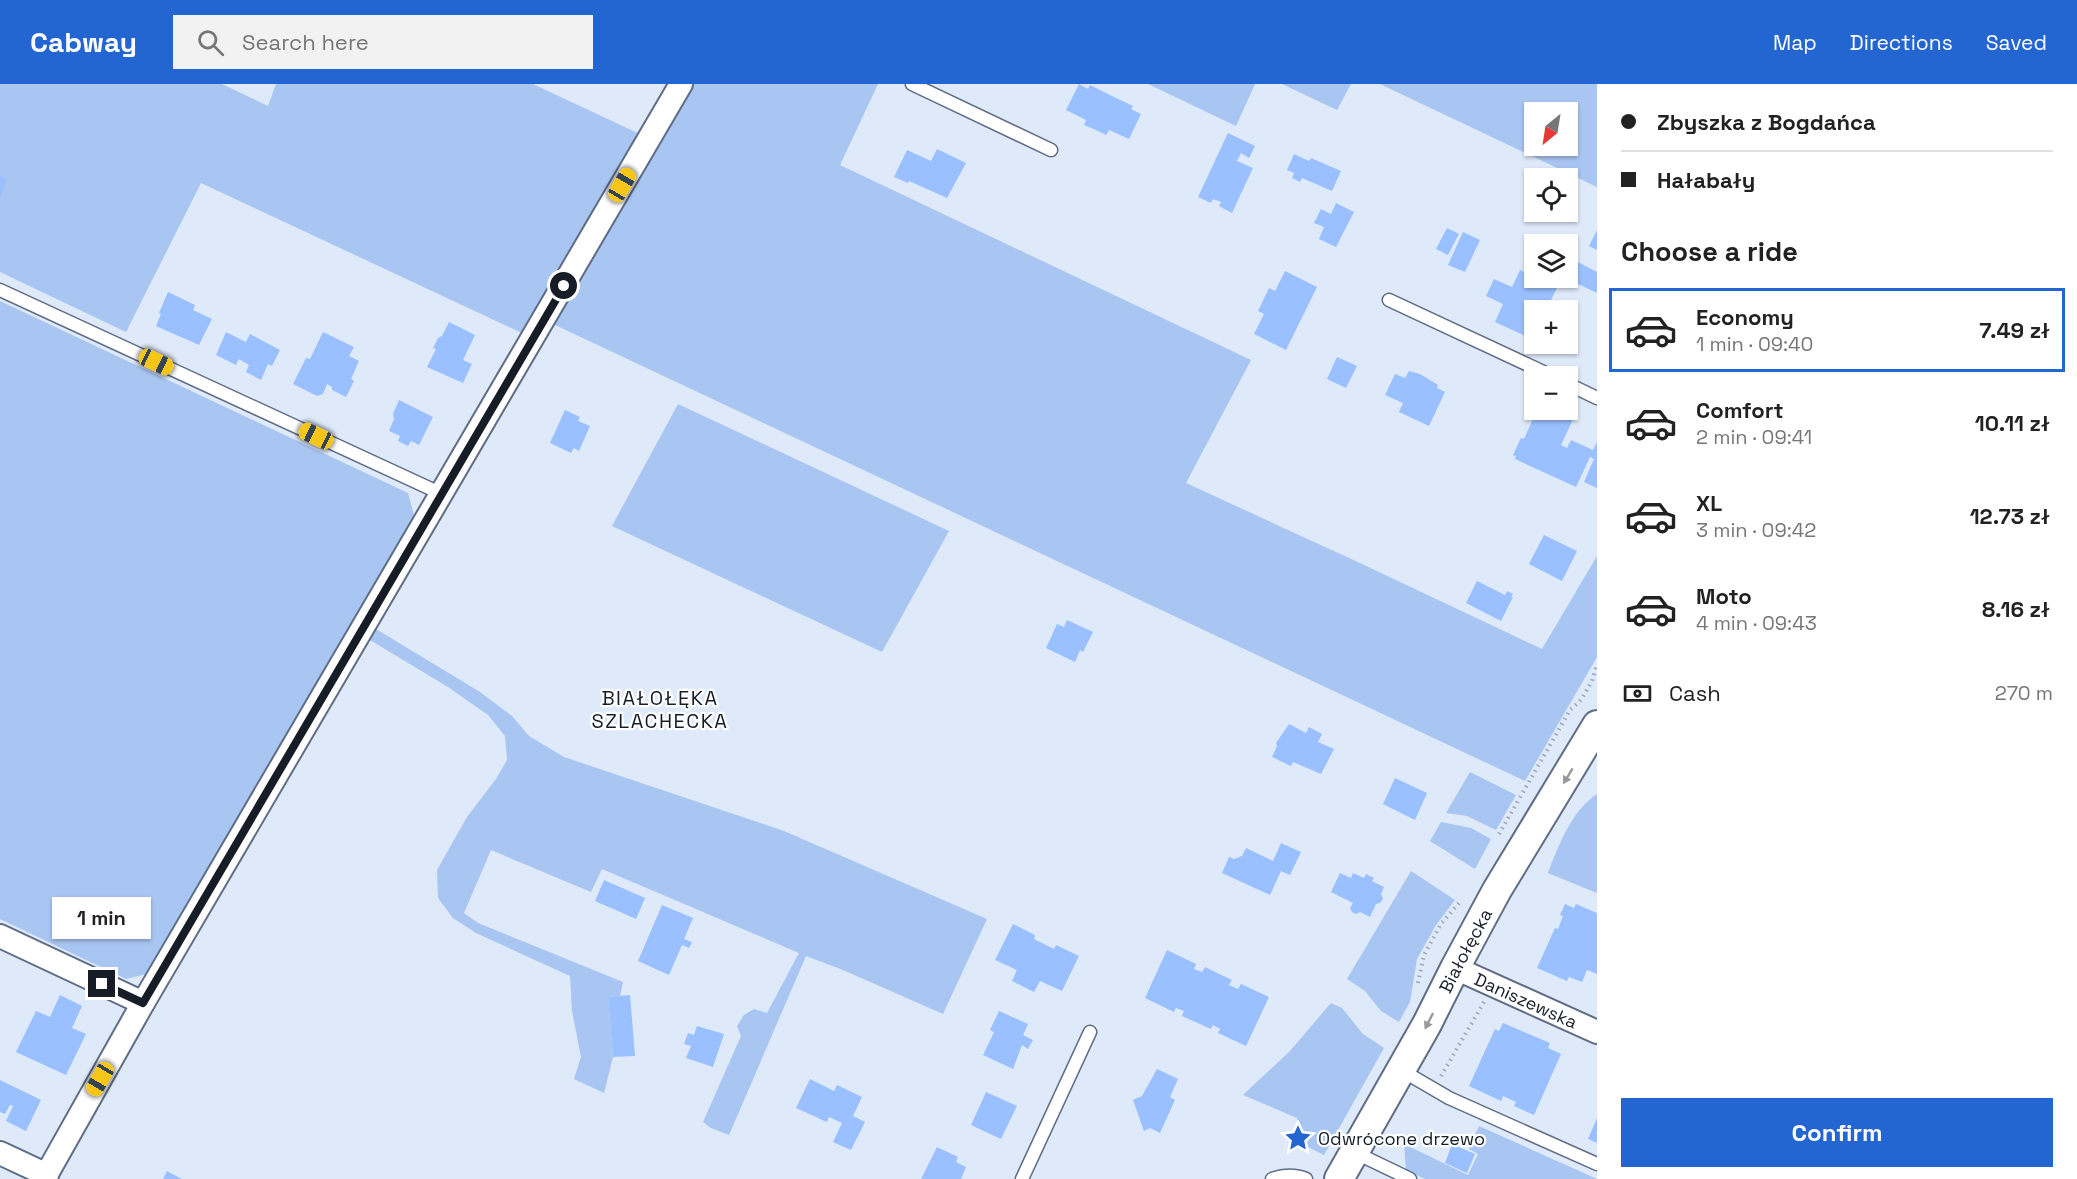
<!DOCTYPE html>
<meta charset="utf-8">
<style>
:root{--surface:#fff;--page:#f2f2f2;--text:#222;--muted:#767676;--line:#e0e0e0;--accent:#2365d1}
body{margin:0;font-family:"Space Grotesk",sans-serif;background:var(--page);color:var(--text);height:100vh;display:flex;flex-direction:column;font-size:22px;white-space:nowrap}
*{box-sizing:border-box;margin:0}
p{font-size:20px;color:var(--muted)}
.icon{flex:none;width:33px;height:33px;fill:none;stroke:currentColor;stroke-width:2;stroke-linecap:round;stroke-linejoin:round}
.map{position:relative;flex:1;overflow:hidden}
.panel{display:flex;flex-direction:column;background:var(--surface);width:480px}
.panel>*{flex:none}
.banner{display:grid;align-content:center;height:132px;padding:0 24px;background:var(--surface)}
.needle{width:39px;rotate:210deg}
.tools{position:absolute;left:1524px;top:18px;display:grid;gap:12px}
.tools a{display:grid;place-items:center;width:54px;height:54px;border-radius:0px;background:var(--surface);box-shadow:0 2px 4px #0004;font-size:30px}
.end{position:absolute;width:27px;height:27px;margin:-14px;border:8px solid #171d27;background:#fff;box-shadow:0 0 0 3px #fff}
.from{border-radius:50%}
.bubble{position:absolute;height:42px;border-radius:0px;background:var(--surface);box-shadow:0 2px 4px #0004;font-size:20px;font-weight:600;line-height:42px;text-align:center}
.car{position:absolute;width:18px;height:36px;margin:-18px -9px;border-radius:8px;box-shadow:0 0 4px 2px #0007;background:linear-gradient(#f5c518 24%,#345 0 40%,#f5c518 0 76%,#345 0 86%,#f5c518 0)}
.banner b{display:flex;align-items:center;gap:21px;height:57px;font-size:22px}
.banner b+b{border-top:2px solid var(--line)}
.banner i{width:15px;height:15px;background:var(--text)}
ul{padding:0;list-style:none}
li{display:flex;align-items:center;gap:18px;height:84px;margin:0 12px 9px;padding:0 12px;border:3px solid transparent;border-radius:0px}
li div{flex:1}
li b{display:block;font-size:22px}
li em{font-style:normal;font-weight:600}
li.current{border-color:var(--accent)}
li>.icon{width:54px;height:54px;stroke-width:1.5}
h2{padding:0 24px;font-size:27px;line-height:72px}
.pay{display:flex;align-items:center;gap:15px;height:66px;padding:0 24px;font-size:22px}
.pay p{margin-inline-start:auto}
.primary-button{display:flex;gap:12px;margin-top:auto;padding:12px 24px}
.primary-button a{flex:1;height:69px;border-radius:0px;background:var(--accent);color:#fff;font-size:24px;font-weight:600;line-height:69px;text-align:center}
header{display:flex;align-items:center;gap:36px;box-sizing:border-box;height:84px;padding:0 30px;background:var(--accent);color:#fff}
header strong{font-size:28px}
nav{display:flex;gap:33px;margin-inline-start:auto;font-size:21px}
.search{width:420px;height:54px;background:var(--page);display:flex;align-items:center;gap:15px;box-sizing:border-box;padding:0 21px;border-radius:0px;color:var(--muted);font-size:22px}
main{display:flex;flex:1;min-height:0}
.map>svg:first-child{display:block}
</style>
<header>
<strong>Cabway</strong>
<div class="search"><svg class="icon" aria-label="search" viewBox="0 0 24 24"><circle cx="10" cy="10" r="6"/><path d="M15 15l6 6"/></svg>Search here</div>
<nav><a>Map</a><a>Directions</a><a>Saved</a></nav>
</header>
<main>
<div class="map">
<svg width="1597" height="1095" viewBox="0 0 1597 1095">
<rect width="100%" height="100%" fill="#dee9f9"/>
<g fill="#a9c5f2" fill-rule="evenodd">
<polygon points="0,0 222,0 268,22 276,0 533,0 644,52 524,250 201,99 126,248 0,188"/>
<polygon points="692,0 878,0 840,81 1251,276 1186,399 1362,480 1542,565 1597,472 1597,573 1525,697 553,240"/>
<polygon points="1148,0 1255,0 1236,42"/>
<polygon points="1282,0 1351,0 1337,26"/>
<path d="M1380 0H1597V103ZM1534 28H1568V62H1534Z"/>
<polygon points="0,217 408,409 415,435 296,634 243,728 146,890 126,895 0,835"/>
<polygon points="678,320 949,447 882,568 612,442"/>
<polygon points="376,545 480,608 512,632 529,652 564,673 784,747 987,835 943,930 843,886 806,872 729,1051 711,1044 703,1038 741,952 737,942 744,931 754,925 767,929 799,869 602,785 591,808 491,766 464,829 478,839 623,898 620,912 608,913 613,973 604,1009 574,995 581,973 572,927 570,892 476,849 453,834 438,814 437,786 467,733 496,695 507,676 505,652 488,631 448,603 370,556"/>
<polygon points="1470,688 1516,711 1496,746 1467,732 1446,729"/>
<path d="M1597 710V809L1548 789C1558 762 1572 726 1597 710Z"/>
<polygon points="1441,738 1471,744 1491,755 1475,785 1430,757"/>
<polygon points="1411,787 1455,816 1436,841 1417,875 1410,918 1399,938 1381,927 1365,907 1347,895"/>
<polygon points="1331,919 1342,924 1363,950 1384,964 1324,1071 1294,1056 1300,1052 1297,1034 1243,1011 1290,967"/>
<polygon points="1479,1042 1597,1095 1425,1095 1406,1086 1404,1060 1468,1091 1478,1070 1469,1065"/>
</g>
<g fill="#9ac0ff">
<polygon points="1079,0 1088,5 1090,1 1112,12 1133,22 1131,25 1141,30 1129,55 1109,46 1106,51 1096,46 1084,41 1086,36 1066,26"/>
<polygon points="1228,49 1255,62 1249,74 1241,69 1237,77 1253,84 1232,129 1219,122 1221,118 1213,115 1211,119 1198,113"/>
<polygon points="937,65 966,79 947,114 909,97 908,99 894,93 907,66 931,77"/>
<polygon points="1294,70 1309,77 1311,74 1341,87 1332,107 1302,94 1300,98 1292,94 1294,89 1287,86"/>
<polygon points="0,92 7,95 0,115"/>
<polygon points="1336,119 1354,128 1336,163 1319,155 1324,143 1314,139 1321,125 1331,130"/>
<polygon points="1447,144 1459,150 1448,171 1436,165"/>
<polygon points="1597,146 1597,166 1589,162"/>
<polygon points="1463,148 1480,156 1465,188 1448,181"/>
<polygon points="1568,173 1597,188 1597,209 1568,195"/>
<polygon points="1520,186 1557,204 1546,226 1534,226 1534,251 1532,255 1495,238 1503,220 1486,212 1494,195 1512,203"/>
<polygon points="1285,187 1317,203 1286,266 1254,250 1264,230 1258,227 1269,204 1275,207"/>
<polygon points="168,208 195,221 193,226 212,235 199,261 156,242 161,230 159,229"/>
<polygon points="449,238 475,251 463,276 472,280 463,299 427,283 436,265 433,264 438,254 442,252"/>
<polygon points="226,248 246,258 250,250 280,266 272,282 268,280 261,296 246,288 249,281 239,275 236,281 216,271"/>
<polygon points="323,248 354,263 349,272 359,277 351,295 354,297 346,313 332,306 332,303 327,300 323,310 317,312 293,300 306,274 310,275"/>
<polygon points="1337,273 1357,282 1346,304 1327,295"/>
<polygon points="1409,287 1420,290 1438,301 1437,304 1445,308 1429,342 1399,328 1403,319 1385,311 1395,290 1405,294"/>
<polygon points="399,316 433,333 419,361 411,357 408,362 398,357 400,352 389,347 394,335 393,330"/>
<polygon points="1568,323 1577,327 1561,361 1567,364 1571,356 1593,366 1597,358 1597,404 1584,398 1594,375 1590,373 1576,403 1515,375 1516,372 1513,371 1521,354 1524,355 1537,326 1568,326"/>
<polygon points="565,326 580,333 578,337 590,342 579,367 574,364 571,369 550,359"/>
<polygon points="1544,451 1577,467 1562,497 1529,480"/>
<polygon points="1477,497 1505,511 1507,507 1513,510 1511,513 1513,513 1501,537 1466,519"/>
<polygon points="1067,536 1093,548 1083,568 1080,566 1075,578 1046,564 1057,540 1064,543"/>
<polygon points="1289,640 1306,649 1309,643 1322,650 1318,658 1334,665 1321,690 1293,678 1291,682 1272,673 1277,662 1276,659"/>
<polygon points="1395,694 1427,709 1415,736 1383,720"/>
<polygon points="1281,759 1301,768 1290,791 1281,787 1270,811 1222,789 1229,773 1234,775 1242,772 1246,764 1273,777"/>
<polygon points="1340,789 1351,794 1353,789 1364,794 1366,790 1374,794 1372,797 1384,803 1381,810 1383,815 1380,819 1376,820 1370,833 1360,828 1356,830 1352,828 1350,824 1353,819 1331,808"/>
<polygon points="604,796 645,814 636,835 595,817"/>
<polygon points="1565,820 1574,824 1576,820 1597,829 1597,890 1587,886 1582,898 1569,893 1567,897 1537,884 1555,844 1558,845 1563,832 1560,831"/>
<polygon points="662,821 693,834 684,855 692,858 689,864 682,861 669,891 638,877"/>
<polygon points="1013,840 1035,851 1034,855 1054,865 1056,861 1079,872 1062,907 1040,897 1034,908 1012,897 1017,886 995,876"/>
<polygon points="1167,866 1196,880 1194,885 1202,888 1205,883 1232,896 1229,901 1238,905 1241,900 1269,913 1246,962 1218,949 1220,945 1213,941 1211,945 1182,932 1184,927 1176,924 1174,928 1145,914"/>
<polygon points="60,911 82,922 72,944 86,950 66,991 16,968 36,927 50,933"/>
<polygon points="630,911 635,972 613,973 608,913"/>
<polygon points="999,927 1028,940 1023,951 1033,956 1028,965 1022,961 1013,985 983,971 994,948 990,946"/>
<polygon points="1503,939 1550,959 1548,964 1561,970 1534,1031 1514,1022 1516,1018 1503,1012 1501,1017 1469,1002 1495,945 1499,947"/>
<polygon points="697,942 724,950 713,983 686,974 691,962 684,960 688,949 694,951"/>
<polygon points="1157,985 1178,995 1170,1013 1175,1016 1160,1049 1150,1044 1144,1047 1133,1016 1142,1012"/>
<polygon points="810,995 834,1007 837,1001 862,1013 853,1032 865,1038 851,1066 833,1058 842,1039 829,1033 827,1038 796,1024"/>
<polygon points="0,996 41,1016 26,1047 6,1037 13,1022 10,1021 5,1030 0,1028"/>
<polygon points="986,1008 1017,1022 1001,1055 971,1041"/>
<polygon points="1597,1034 1597,1059 1588,1055"/>
<polygon points="1452,1060 1475,1070 1467,1089 1445,1079"/>
<polygon points="937,1063 958,1073 956,1078 966,1083 961,1095 921,1095"/>
<polygon points="167,1087 182,1095 163,1095"/>
</g>
<g fill="none" stroke-linecap="round" stroke-linejoin="round">
<defs>
<g id="service">
<polyline points="912,0 1051,66"/>
<polyline points="0,206 442,410"/>
<polyline points="1389,216 1552,292"/>
<polyline points="1568,300 1597,314"/>
<polyline points="1401,986 1449,1014 1597,1080"/>
<polyline points="1354,1068 1410,1095"/>
<polyline points="1022,1095 1090,948"/>
<path d="M1272 1095C1284 1091 1294 1090 1306 1095"/>
</g>
<g id="minor">
<polyline points="0,852 143,919"/>
<path id="s1" d="M1455 884 1597 948"/>
<polyline points="0,1069 47,1091"/>
<polyline points="44,1095 143,919 681,0"/>
</g>
<g id="tertiary">
<path id="s2" d="M1339 1095 1427 940 1455 884 1497 806 1597 641"/>
</g>
</defs>
<use href="#service" stroke="#5e6c85" stroke-width="15"/>
<use href="#minor" stroke="#5e6c85" stroke-width="26"/>
<use href="#tertiary" stroke="#5e6c85" stroke-width="32"/>
<g stroke="#9ea7b5" stroke-width="4" stroke-dasharray="1.5 4.5" stroke-linecap="butt">
<polyline points="1499,750 1570,626 1581,616 1592,597 1597,580"/>
<polyline points="1418,899 1424,871 1441,840 1459,819"/>
<polyline points="1441,992 1484,918"/>
</g>
<use href="#service" stroke="#fff" stroke-width="12"/>
<use href="#minor" stroke="#fff" stroke-width="22"/>
<use href="#tertiary" stroke="#fff" stroke-width="28"/>
</g>
<defs><path id="oneway-solid" d="M-6-.8H1V-3.2L6.5 0L1 3.2V.8H-6Z" transform="scale(1.5)"/></defs>
<g fill="#97999e">
<use href="#oneway-solid" transform="translate(1568 692) rotate(121)"/>
<use href="#oneway-solid" transform="translate(1429 937) rotate(117)"/>
</g>
<g fill="none" stroke-linecap="round" stroke-linejoin="round">
<polyline stroke="#171d27" stroke-width="8" points="102,900 143,919 564,202"/>
</g>
<defs>
<symbol id="sight-bare" viewBox="-9 -9 18 18"><path d="M0-6L1.8-2.2L6-1.7L2.9 1.2L3.7 5.4L0 3.3L-3.7 5.4L-2.9 1.2L-6-1.7L-1.8-2.2Z" fill="#2365d1" stroke="#fff" stroke-width="2.5" paint-order="stroke"/></symbol>
</defs>
<g fill-rule="evenodd">
<use href="#sight-bare" x="1279" y="1035" width="38" height="38"/>
</g>
<g text-anchor="middle" dominant-baseline="central" stroke-width="4.5" stroke-linejoin="round" paint-order="stroke">
<g font-size="18" fill="#171d27" stroke="#fff">
<text stroke="none"><textPath href="#s2" startOffset="261">Białołęcka</textPath></text>
<text stroke="none"><textPath href="#s1" startOffset="78">Daniszewska</textPath></text>
</g>
<g font-size="18" fill="#171d27" stroke="#fff" text-anchor="start">
<text x="1318" y="1054">Odwrócone drzewo</text>
</g>
<g font-size="20" letter-spacing="1.5" fill="#171d27" stroke="#fff">
<text x="660" y="614">BIAŁOŁĘKA<tspan x="660" dy="23">SZLACHECKA</tspan></text>
</g>
</g>
</svg>
<div class="tools">
<a><svg class="needle" viewBox="-14 -14 28 28"><path d="M0-13l5 13h-10z" fill="#e53935"/><path d="M0 13l5-13h-10z" fill="#767676"/></svg></a>
<a><svg class="icon" aria-label="locate" viewBox="0 0 24 24"><circle cx="12" cy="12" r="6"/><path d="M12 2v4M12 18v4M2 12h4M18 12h4"/></svg></a>
<a><svg class="icon" aria-label="layers" viewBox="0 0 24 24"><path d="M12 4l9 5-9 5-9-5zM3 14l9 5 9-5"/></svg></a>
<a>+</a>
<a>−</a>
</div>
<i class="end from" style="left:564px;top:202px"></i>
<i class="end" style="left:102px;top:900px"></i>
<div class="bubble" style="left:52px;top:813px;width:99px">1 min</div>
<i class="car" style="left:622px;top:101px;rotate:30deg"></i>
<i class="car" style="left:156px;top:278px;rotate:115deg"></i>
<i class="car" style="left:316px;top:352px;rotate:295deg"></i>
<i class="car" style="left:100px;top:995px;rotate:210deg"></i>
</div>
<section class="panel">
<div class="banner">
<b><i class="from"></i>Zbyszka z Bogdańca</b>
<b><i></i>Hałabały</b>
</div>
<h2>Choose a ride</h2>
<ul>
<li class="current"><svg class="icon" aria-label="car" viewBox="0 0 24 24"><path d="M5 17H2v-5l4-1 3-4h7l3 4 3 1v5h-3M9 17h6M6 11h13"/><circle cx="7" cy="17" r="2"/><circle cx="17" cy="17" r="2"/></svg><div><b>Economy</b><p>1 min · 09:40</p></div><em>7.49 zł</em></li>
<li><svg class="icon" aria-label="car" viewBox="0 0 24 24"><path d="M5 17H2v-5l4-1 3-4h7l3 4 3 1v5h-3M9 17h6M6 11h13"/><circle cx="7" cy="17" r="2"/><circle cx="17" cy="17" r="2"/></svg><div><b>Comfort</b><p>2 min · 09:41</p></div><em>10.11 zł</em></li>
<li><svg class="icon" aria-label="car" viewBox="0 0 24 24"><path d="M5 17H2v-5l4-1 3-4h7l3 4 3 1v5h-3M9 17h6M6 11h13"/><circle cx="7" cy="17" r="2"/><circle cx="17" cy="17" r="2"/></svg><div><b>XL</b><p>3 min · 09:42</p></div><em>12.73 zł</em></li>
<li><svg class="icon" aria-label="car" viewBox="0 0 24 24"><path d="M5 17H2v-5l4-1 3-4h7l3 4 3 1v5h-3M9 17h6M6 11h13"/><circle cx="7" cy="17" r="2"/><circle cx="17" cy="17" r="2"/></svg><div><b>Moto</b><p>4 min · 09:43</p></div><em>8.16 zł</em></li>
</ul>
<div class="pay"><svg class="icon" aria-label="cash" viewBox="0 0 24 24"><path d="M3 7h18v10H3z"/><circle cx="12" cy="12" r="2"/></svg>Cash<p>270 m</p></div>
<div class="primary-button"><a>Confirm</a></div>
</section>
</main>
